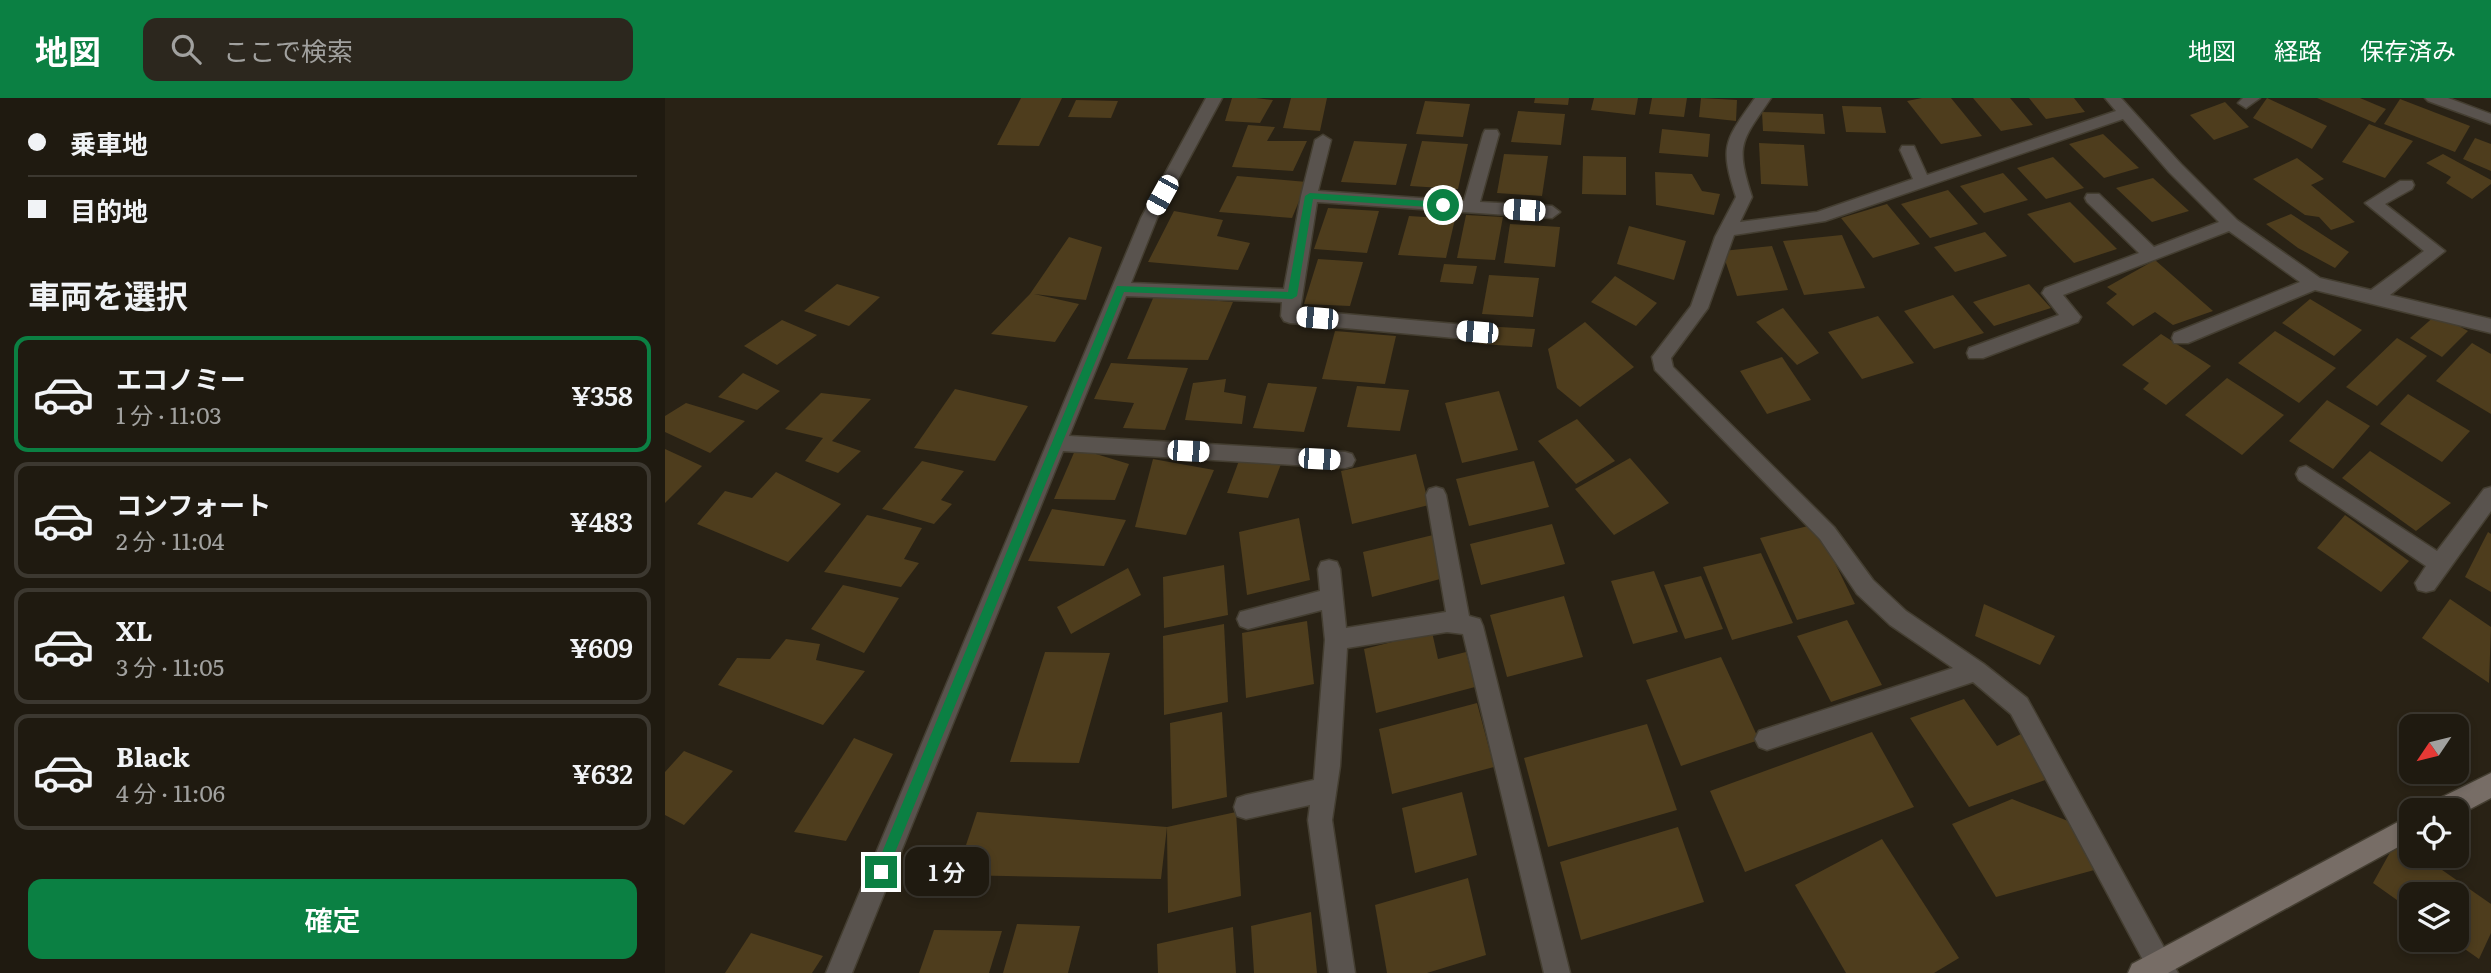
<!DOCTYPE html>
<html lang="ja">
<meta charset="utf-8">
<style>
:root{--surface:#1f1a10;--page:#2c271e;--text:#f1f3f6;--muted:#a1a19f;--line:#3c3830;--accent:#0b8043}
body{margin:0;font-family:Literata,"Noto Sans JP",serif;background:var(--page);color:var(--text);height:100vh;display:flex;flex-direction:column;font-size:26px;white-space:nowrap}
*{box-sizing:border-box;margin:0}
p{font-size:23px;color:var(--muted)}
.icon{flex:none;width:38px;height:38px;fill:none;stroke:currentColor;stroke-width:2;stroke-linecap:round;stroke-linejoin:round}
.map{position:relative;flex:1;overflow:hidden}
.sheet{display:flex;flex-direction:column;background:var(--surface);width:665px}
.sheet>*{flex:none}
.guide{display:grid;align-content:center;height:154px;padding:0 28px;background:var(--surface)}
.needle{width:46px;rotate:235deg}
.tools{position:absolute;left:1734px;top:616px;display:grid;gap:14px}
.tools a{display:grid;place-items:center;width:70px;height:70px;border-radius:14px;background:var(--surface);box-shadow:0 4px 10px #0003,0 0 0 2px var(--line);font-size:35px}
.end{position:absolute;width:32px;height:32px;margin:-16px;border:9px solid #0b8043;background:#fff;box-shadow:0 0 0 4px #fff}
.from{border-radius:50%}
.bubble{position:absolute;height:49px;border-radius:14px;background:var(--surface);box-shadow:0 4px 10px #0003,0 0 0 2px var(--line);font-size:23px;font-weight:600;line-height:49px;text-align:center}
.car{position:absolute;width:21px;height:42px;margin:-21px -10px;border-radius:9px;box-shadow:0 0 5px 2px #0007;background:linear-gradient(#fff 24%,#345 0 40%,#fff 0 76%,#345 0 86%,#fff 0)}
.guide b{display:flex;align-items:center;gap:24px;height:66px;font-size:26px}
.guide b+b{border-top:2px solid var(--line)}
.guide i{width:18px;height:18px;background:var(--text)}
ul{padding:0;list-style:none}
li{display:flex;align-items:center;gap:21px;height:116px;margin:0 14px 10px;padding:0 14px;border:4px solid var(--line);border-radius:14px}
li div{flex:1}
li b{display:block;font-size:26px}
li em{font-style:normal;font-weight:600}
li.selected{border-color:var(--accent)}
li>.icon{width:63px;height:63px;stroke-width:1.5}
h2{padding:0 28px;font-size:32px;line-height:84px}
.primary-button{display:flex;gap:14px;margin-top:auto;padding:14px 28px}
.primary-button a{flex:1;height:80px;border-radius:14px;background:var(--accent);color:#fff;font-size:28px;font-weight:600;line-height:80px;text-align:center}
header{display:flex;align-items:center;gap:42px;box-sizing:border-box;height:98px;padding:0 35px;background:var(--accent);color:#fff}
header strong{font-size:33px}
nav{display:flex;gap:38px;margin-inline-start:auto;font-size:24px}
.search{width:490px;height:63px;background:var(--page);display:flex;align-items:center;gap:18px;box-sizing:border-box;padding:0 24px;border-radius:14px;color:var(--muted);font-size:26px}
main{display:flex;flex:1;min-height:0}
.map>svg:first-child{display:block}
</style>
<header>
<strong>地図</strong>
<div class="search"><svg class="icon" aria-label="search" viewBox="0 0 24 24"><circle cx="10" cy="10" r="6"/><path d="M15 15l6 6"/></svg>ここで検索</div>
<nav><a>地図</a><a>経路</a><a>保存済み</a></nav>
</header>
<main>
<section class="sheet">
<div class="guide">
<b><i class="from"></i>乗車地</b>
<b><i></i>目的地</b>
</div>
<h2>車両を選択</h2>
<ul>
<li class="selected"><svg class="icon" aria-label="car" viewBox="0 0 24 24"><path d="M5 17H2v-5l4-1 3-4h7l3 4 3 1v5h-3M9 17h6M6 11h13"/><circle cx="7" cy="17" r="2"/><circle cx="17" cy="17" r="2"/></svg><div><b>エコノミー</b><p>1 分 · 11:03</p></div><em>¥358</em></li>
<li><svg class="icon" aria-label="car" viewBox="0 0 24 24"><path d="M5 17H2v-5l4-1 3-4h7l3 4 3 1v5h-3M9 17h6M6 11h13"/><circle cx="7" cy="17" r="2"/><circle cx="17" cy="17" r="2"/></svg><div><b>コンフォート</b><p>2 分 · 11:04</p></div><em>¥483</em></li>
<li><svg class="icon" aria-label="car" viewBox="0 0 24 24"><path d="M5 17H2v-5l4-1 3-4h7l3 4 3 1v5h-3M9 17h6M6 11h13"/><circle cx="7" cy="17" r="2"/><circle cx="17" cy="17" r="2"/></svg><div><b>XL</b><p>3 分 · 11:05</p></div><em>¥609</em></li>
<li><svg class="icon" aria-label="car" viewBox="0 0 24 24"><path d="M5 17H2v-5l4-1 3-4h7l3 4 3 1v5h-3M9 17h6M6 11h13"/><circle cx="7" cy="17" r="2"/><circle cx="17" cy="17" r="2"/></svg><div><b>Black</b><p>4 分 · 11:06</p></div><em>¥632</em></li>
</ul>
<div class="primary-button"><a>確定</a></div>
</section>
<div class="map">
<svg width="1826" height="875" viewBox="0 0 1826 875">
<rect width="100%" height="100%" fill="#292215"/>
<g fill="#4e3d1d">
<polygon points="356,0 397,0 374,48 332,47"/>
<polygon points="567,0 591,0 608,2 595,25 560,23"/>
<polygon points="626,0 662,0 655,33 618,30"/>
<polygon points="870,0 904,0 903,7 869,5"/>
<polygon points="929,0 973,0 970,17 926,12"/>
<polygon points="987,0 1022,0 1019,19 984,16"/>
<polygon points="1036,0 1072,2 1071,23 1034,19"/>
<polygon points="1257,0 1286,0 1317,38 1276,46 1242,3"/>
<polygon points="1308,0 1345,0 1368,27 1336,33"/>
<polygon points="1364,0 1409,0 1420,14 1381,21"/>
<polygon points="1602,0 1662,28 1647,51 1588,20"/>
<polygon points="1652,0 1695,0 1721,11 1710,25"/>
<polygon points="1735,1 1805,28 1790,54 1719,26"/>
<polygon points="411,2 453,3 446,20 403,19"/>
<polygon points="760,3 805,6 798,39 751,36"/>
<polygon points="1560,4 1584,29 1549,42 1525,17"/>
<polygon points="1177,8 1216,9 1221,35 1181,34"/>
<polygon points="853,13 900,16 896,47 846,44"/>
<polygon points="1097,14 1158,16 1160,36 1098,33"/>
<polygon points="1704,26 1748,43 1720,80 1677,64"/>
<polygon points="583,27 610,29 602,43 642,43 628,73 567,69"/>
<polygon points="997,31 1045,36 1043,59 994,55"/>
<polygon points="1438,36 1474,70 1439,80 1404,46"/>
<polygon points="1810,40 1826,46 1826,73 1798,61"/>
<polygon points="689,43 742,46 731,87 676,84"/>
<polygon points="757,43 803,46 793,91 745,88"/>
<polygon points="1094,45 1139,47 1143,88 1096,86"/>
<polygon points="839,56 883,58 877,98 832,95"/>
<polygon points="1778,56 1826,82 1826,86 1807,101 1781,85 1786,79 1761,65"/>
<polygon points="918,58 961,59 961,97 917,96"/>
<polygon points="1388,59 1419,90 1381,101 1352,70"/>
<polygon points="1632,60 1659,81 1646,87 1690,124 1666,132 1654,119 1640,117 1588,81"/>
<polygon points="990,74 1027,76 1037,93 1055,96 1049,117 991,107"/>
<polygon points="1338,75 1363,102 1319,115 1295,88"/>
<polygon points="572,78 642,84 627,120 554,114"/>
<polygon points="1488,80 1524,113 1487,124 1451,90"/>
<polygon points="1283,92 1313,126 1265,140 1236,106"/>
<polygon points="1405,104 1452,151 1409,165 1362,116"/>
<polygon points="1222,106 1255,146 1208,160 1176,120"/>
<polygon points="663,110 714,113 702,155 649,151"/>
<polygon points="509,113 558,122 552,138 585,145 573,172 483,164"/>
<polygon points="1626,116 1684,154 1670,170 1633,150 1601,126"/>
<polygon points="801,117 838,119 830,162 792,160"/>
<polygon points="744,118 790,121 781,160 733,157"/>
<polygon points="845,126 895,129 890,169 839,165"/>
<polygon points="964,128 1021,143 1009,182 952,166"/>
<polygon points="1320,134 1342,158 1290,174 1269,149"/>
<polygon points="1177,137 1200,190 1139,197 1118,143"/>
<polygon points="404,139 437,149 421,202 369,196 414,206 390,244 326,236 365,196"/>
<polygon points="1107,148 1123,192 1072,198 1057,153"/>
<polygon points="653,161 698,164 685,208 639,206"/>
<polygon points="1490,162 1548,213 1508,227 1490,214 1468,228 1441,205 1452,196 1442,189"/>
<polygon points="779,166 812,168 808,186 775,184"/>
<polygon points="824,177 874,180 868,219 817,216"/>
<polygon points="950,178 992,205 971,228 926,204"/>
<polygon points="172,186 215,199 184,228 139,213"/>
<polygon points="1364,186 1386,210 1329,228 1308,204"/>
<polygon points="1288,197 1319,235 1269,251 1239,213"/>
<polygon points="489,198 568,204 543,262 462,261"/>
<polygon points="1645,201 1697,232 1669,258 1617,225"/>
<polygon points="1118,210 1154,255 1132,267 1091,224"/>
<polygon points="1772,216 1803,233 1777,259 1745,240"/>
<polygon points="1213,218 1249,265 1197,281 1163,234"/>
<polygon points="117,222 152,237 112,267 79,248"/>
<polygon points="920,224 969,269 915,309 892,290 883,251"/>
<polygon points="817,228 870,231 867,249 814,246"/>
<polygon points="670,233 731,238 720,286 657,281"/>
<polygon points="1610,233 1671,270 1634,305 1573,265"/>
<polygon points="1496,236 1546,268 1501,307 1478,291 1484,285 1457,267"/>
<polygon points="1732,240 1762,258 1712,308 1681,289"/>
<polygon points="1807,245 1826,256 1826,316 1771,283"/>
<polygon points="1117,259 1146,302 1102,316 1075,273"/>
<polygon points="446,265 523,270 500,332 458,330 469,305 429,301"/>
<polygon points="78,275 115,293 92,312 53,299"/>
<polygon points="1562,280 1619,317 1577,357 1520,317"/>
<polygon points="561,281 559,294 581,298 577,326 520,322 528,285"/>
<polygon points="603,285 652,289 639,334 588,330"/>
<polygon points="692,288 744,292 735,333 682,329"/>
<polygon points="290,291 363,308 330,363 249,350"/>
<polygon points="834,293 853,352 797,365 780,305"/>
<polygon points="156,295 206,301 167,343 196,353 173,375 140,363 158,340 120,331"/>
<polygon points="1743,296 1805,333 1777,364 1715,326"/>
<polygon points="1662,302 1705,328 1668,371 1624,343"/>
<polygon points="21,305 80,323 45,355 0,334 0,318"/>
<polygon points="912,321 950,363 911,386 873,343"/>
<polygon points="411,350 464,366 450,402 389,401"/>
<polygon points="0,351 37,368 0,405"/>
<polygon points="1705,353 1786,405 1751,433 1677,380"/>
<polygon points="751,356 764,407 687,426 676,373"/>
<polygon points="575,360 616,366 603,400 562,395"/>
<polygon points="965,360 1004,405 949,437 910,391"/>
<polygon points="488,361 549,372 521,437 470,429"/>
<polygon points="257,363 299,373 276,402 287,406 269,426 217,411"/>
<polygon points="869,363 884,409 804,428 791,381"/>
<polygon points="111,374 176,406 123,464 32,426 60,393 87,400"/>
<polygon points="387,411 461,422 439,468 363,463"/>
<polygon points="202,417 257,430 239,461 254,465 236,489 159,474"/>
<polygon points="1680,417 1744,463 1716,494 1652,450"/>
<polygon points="634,420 645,482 582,497 574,434"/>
<polygon points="887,426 900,466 816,487 805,446"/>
<polygon points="1151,426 1190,506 1132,522 1095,440"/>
<polygon points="1823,434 1826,436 1826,494 1800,479"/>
<polygon points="768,437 779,480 707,499 698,454"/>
<polygon points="1096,455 1128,525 1067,542 1038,469"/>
<polygon points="559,467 563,517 499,530 498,479"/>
<polygon points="463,470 476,497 406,536 392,509"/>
<polygon points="989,473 1013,534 968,546 946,483"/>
<polygon points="1036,478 1058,531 1020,541 999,487"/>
<polygon points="178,487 234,500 199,555 146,531"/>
<polygon points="899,498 918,559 842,579 825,517"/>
<polygon points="1785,501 1826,529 1824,585 1757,540"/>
<polygon points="1319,506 1390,538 1375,567 1310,538"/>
<polygon points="1182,522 1217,587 1166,604 1132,538"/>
<polygon points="642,523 649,586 581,600 577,535"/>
<polygon points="559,526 563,604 499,617 498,538"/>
<polygon points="767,534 773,561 801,554 810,589 711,615 699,551"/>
<polygon points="121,541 155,546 151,562 200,573 158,627 53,587 72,560 105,561"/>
<polygon points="380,554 445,555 414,665 345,664"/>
<polygon points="1056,559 1094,642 1016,668 981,582"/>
<polygon points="1299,601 1332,648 1358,635 1383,681 1304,709 1245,620"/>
<polygon points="812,605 829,669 727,696 714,631"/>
<polygon points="557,614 562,699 507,711 505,625"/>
<polygon points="982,626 1012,712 883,749 859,660"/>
<polygon points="1207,634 1249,709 1080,774 1045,693"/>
<polygon points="189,640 228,656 181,743 129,734"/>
<polygon points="19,653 68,673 19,727 0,717 0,674"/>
<polygon points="797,694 812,757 750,775 737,710"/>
<polygon points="1347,701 1408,725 1433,771 1331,799 1287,726"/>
<polygon points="312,714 502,729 571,714 576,798 503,815 502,729 496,781 291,777"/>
<polygon points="1013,729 1039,804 916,842 895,764"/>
<polygon points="1733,740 1746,750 1746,758 1757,758 1826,806 1826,835 1814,861 1787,842 1792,842 1792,796 1746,796 1746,812 1708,785"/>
<polygon points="1217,741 1294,860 1269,875 1181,875 1130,787"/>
<polygon points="803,780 821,857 762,875 722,875 710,807"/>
<polygon points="646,814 652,875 589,875 586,828"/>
<polygon points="352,826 415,828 403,875 338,875"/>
<polygon points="568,829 571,875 493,875 492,846"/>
<polygon points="269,832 337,833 324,875 254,875"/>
<polygon points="86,835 158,858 147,875 60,875"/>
</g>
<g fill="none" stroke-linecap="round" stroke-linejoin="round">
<defs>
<g id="street">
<polygon points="541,0 557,0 492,120 466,185 619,191 636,98 650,42 658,37 666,42 653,93 799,103 818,36 820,32 832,32 834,36 815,104 887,108 895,114 887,120 652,104 635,212 812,228 818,230 821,235 818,240 812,242 625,225 619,223 616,218 617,204 461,198 404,338 680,354 687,356 690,362 687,368 680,370 398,353 187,875 161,875 476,120"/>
<path d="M1090 0H1106C1076 44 1070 46 1087 99L1075 124 1152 114 1248 81 1235 52 1237 48H1249L1262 77 1451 13 1440 0H1456L1516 66 1572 122 1655 180 1706 192 1759 153 1700 105 1735 83H1747L1749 87 1747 91 1720 106 1780 153 1725 197 1826 221V235L1650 192 1523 245H1509L1507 240 1509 235 1635 184 1564 133 1398 197 1416 219 1413 224 1318 260H1304L1302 255 1304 250 1394 217 1377 195 1380 190 1474 155 1422 104 1420 100 1422 96H1434L1489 149 1554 124 1504 74 1458 21 1160 123 1069 137 1043 210 1006 260 1008 269 1169 429 1208 482 1241 513 1319 566 1362 600 1513 875H1485L1346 616 1308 584 1102 652 1094 649 1090 641 1094 633 1288 570 1225 527 1192 496 1155 441 990 272 987 259 1026 208 1050 139 1071 99C1054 47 1060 43 1090 0Z"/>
<polygon points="1578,0 1595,0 1581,10 1573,5"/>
<polygon points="1760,0 1783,0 1826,16 1826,26 1763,3"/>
<polygon points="1641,368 1772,453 1819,391 1826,389 1826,413 1769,492 1761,494 1753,492 1750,485 1761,468 1634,382 1631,376 1634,370"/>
<polygon points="771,389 778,391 781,397 804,518 815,521 818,528 905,875 879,875 798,536 782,534 682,550 675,668 667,722 690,875 664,875 643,722 645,707 581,721 572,718 569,709 572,700 581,697 649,682 660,542 657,512 583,531 575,528 572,521 575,514 655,493 653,471 656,464 664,462 672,464 675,471 681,530 781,514 761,397 764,391"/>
</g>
<g id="secondary">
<polygon points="1826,675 1826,700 1792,718 1792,712 1766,712 1769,703"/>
<polygon points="1746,717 1746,742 1503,875 1463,875 1467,866"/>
</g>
</defs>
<use href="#street" stroke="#443e31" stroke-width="3"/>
<use href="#secondary" stroke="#443e31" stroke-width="3"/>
<use href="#street" fill="#59534e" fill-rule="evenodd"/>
<use href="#secondary" fill="#776d66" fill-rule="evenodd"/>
</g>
<polygon fill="#0b8043" points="645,95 778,104 782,107 778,110 648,101 632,198 627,201 459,194 220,779 211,779 209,774 452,188 623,194 640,98"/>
</svg>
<div class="tools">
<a><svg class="needle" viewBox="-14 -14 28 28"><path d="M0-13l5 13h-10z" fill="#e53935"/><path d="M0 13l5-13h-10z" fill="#a1a19f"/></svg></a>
<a><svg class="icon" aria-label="locate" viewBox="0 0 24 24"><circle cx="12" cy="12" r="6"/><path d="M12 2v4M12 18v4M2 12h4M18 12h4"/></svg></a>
<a><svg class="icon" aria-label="layers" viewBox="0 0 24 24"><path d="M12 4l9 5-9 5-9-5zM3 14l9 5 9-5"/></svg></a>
</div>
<i class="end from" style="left:778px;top:107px"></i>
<i class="end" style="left:216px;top:774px"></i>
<div class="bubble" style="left:240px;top:749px;width:84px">1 分</div>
<i class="car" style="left:497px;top:97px;rotate:209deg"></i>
<i class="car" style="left:859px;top:112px;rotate:274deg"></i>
<i class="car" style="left:652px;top:220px;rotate:275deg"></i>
<i class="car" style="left:812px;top:234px;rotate:275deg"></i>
<i class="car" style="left:523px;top:353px;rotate:93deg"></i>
<i class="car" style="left:654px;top:361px;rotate:93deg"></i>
</div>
</main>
